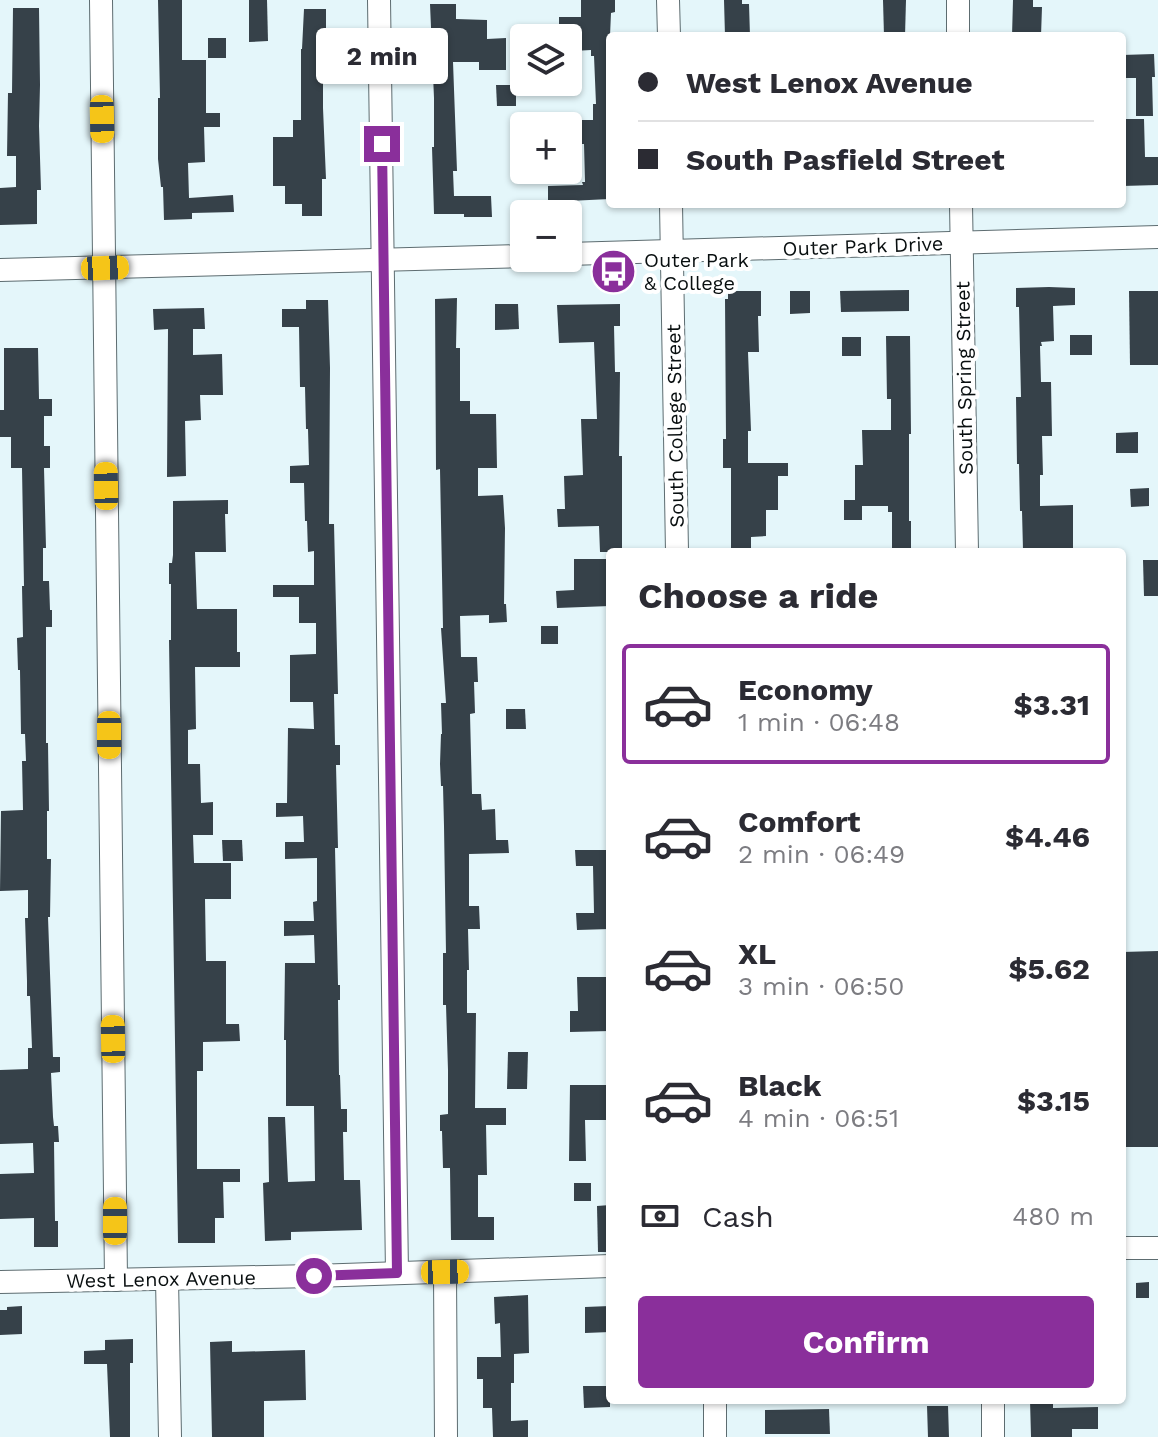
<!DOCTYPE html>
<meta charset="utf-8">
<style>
:root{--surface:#fff;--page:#f2f2f3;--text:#2b2b33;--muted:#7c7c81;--line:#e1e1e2;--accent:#8a2f9b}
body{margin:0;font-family:"Work Sans",sans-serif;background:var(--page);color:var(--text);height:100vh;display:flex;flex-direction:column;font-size:30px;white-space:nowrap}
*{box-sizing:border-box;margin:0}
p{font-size:26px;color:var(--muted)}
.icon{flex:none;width:44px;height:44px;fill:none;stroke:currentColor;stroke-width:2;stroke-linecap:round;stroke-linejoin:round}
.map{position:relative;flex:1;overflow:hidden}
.sheet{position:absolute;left:606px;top:548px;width:520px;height:856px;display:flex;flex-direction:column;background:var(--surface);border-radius:8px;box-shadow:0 2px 6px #0004}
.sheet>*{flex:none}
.hud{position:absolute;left:606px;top:32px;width:520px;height:176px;border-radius:8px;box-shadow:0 2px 6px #0004;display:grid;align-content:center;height:176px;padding:0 32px;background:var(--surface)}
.buttons{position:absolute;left:510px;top:24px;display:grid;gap:16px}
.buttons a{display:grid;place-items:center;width:72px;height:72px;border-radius:8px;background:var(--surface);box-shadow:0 2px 6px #0004;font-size:40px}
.end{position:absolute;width:36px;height:36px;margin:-18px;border:10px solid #8a2f9b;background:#fff;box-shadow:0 0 0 4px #fff}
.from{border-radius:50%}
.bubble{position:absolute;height:56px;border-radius:8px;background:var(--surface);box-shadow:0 2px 6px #0004;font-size:26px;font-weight:700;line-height:56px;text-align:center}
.car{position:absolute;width:24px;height:48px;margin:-24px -12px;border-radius:10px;box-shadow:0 0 6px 2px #0007;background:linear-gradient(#f5c518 24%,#345 0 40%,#f5c518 0 76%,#345 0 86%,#f5c518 0)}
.hud b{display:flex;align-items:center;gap:28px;height:76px;font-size:30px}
.hud b+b{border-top:2px solid var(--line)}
.hud i{width:20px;height:20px;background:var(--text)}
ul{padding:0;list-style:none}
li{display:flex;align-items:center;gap:24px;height:120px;margin:0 16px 12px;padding:0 16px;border:4px solid transparent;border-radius:8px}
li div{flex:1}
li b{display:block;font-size:30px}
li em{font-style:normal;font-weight:700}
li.on{border-color:var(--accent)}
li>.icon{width:72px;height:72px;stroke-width:1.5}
h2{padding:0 32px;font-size:36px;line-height:96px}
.pay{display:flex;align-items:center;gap:20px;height:88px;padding:0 32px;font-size:30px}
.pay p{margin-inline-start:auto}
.primary-button{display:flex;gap:16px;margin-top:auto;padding:16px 32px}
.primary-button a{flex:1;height:92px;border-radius:8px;background:var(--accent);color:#fff;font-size:32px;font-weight:700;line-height:92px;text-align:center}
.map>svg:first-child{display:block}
</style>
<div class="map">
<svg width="1158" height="1437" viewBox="0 0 1158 1437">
<rect width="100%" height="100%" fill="#e4f6fa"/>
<g fill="#364149">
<polygon points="158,0 182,0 182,60 206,60 206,113 220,113 220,127 204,127 205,162 188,163 189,198 233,195 234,212 192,213 192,219 164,220 163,187 161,187 158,159 158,98 160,98"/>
<polygon points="249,0 267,0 268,41 249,42"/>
<polygon points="581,0 615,0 615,12 611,13 610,36 610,199 548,202 548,186 583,185 582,182 585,182 584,144 568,144 568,120 593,120 593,104 596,104 594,56 591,56 591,50 573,51 573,38 559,38 559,17 581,17"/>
<polygon points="724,0 742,0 742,4 749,4 750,36 725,36"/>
<polygon points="883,0 906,0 905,36 884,36"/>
<polygon points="1013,0 1033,0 1033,7 1042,7 1041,36 1012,36"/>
<polygon points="430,4 456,4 456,19 487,20 487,39 506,38 506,70 479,70 479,62 453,62 457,171 453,171 454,196 491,196 492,217 464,217 464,214 434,214 432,147 434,147 434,98"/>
<polygon points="13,8 39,8 40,85 39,126 41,190 37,190 37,224 0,225 0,188 16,187 16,156 7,156 8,93 12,93"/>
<polygon points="304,9 326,9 326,32 323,32 323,108 326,179 322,179 322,216 302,216 302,204 285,204 285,186 273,186 273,137 293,137 293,120 301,120 301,49 302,49"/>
<rect x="208" y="38" width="18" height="20"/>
<polygon points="1154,54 1155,77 1152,77 1153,116 1136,116 1136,78 1122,78 1122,55"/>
<polygon points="496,85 516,85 516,106 497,106"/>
<polygon points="1123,119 1144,119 1145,157 1158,157 1158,185 1122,186"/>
<polygon points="1049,287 1075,288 1075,305 1053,306 1054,341 1041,342 1042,346 1040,346 1041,382 1051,382 1052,436 1042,436 1043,475 1040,475 1040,506 1073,505 1073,550 1023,550 1022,511 1020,511 1019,464 1017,464 1016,397 1021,397 1019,307 1016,307 1016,288"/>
<polygon points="909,290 909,311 841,312 840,291"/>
<polygon points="728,291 761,291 761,316 758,316 759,352 748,352 751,431 748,431 748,463 788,463 788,476 778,476 778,510 766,510 766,536 751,537 751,552 731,552 731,468 723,468 723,439 726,439 725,299 728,299"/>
<polygon points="790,291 810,291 810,313 790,314"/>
<polygon points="1129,291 1158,291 1158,365 1130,365"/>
<polygon points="457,298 456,348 460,348 460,401 470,401 470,414 496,414 497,468 478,468 478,496 503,495 505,528 504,604 506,604 507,622 489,623 489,615 460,616 461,657 477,657 478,682 474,682 475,713 470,714 472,794 481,794 482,810 495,809 496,840 508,840 509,853 469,854 469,906 479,906 480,929 468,929 469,970 467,970 467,1013 476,1013 475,1108 506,1108 506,1125 486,1125 487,1175 478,1175 478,1217 494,1217 494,1240 451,1240 450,1168 443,1168 442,1131 440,1131 440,1115 448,1114 448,1070 446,1005 443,1005 443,953 446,953 444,826 443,786 441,786 440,764 441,734 442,734 441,703 446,703 441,628 443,628 440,469 436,470 435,299"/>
<polygon points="306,300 328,300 330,368 329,524 334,524 338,694 334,694 335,745 340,745 340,765 336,765 338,848 335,848 338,985 340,985 340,1000 338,1000 339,1075 340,1075 341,1109 347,1109 347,1132 343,1132 344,1180 360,1180 362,1230 291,1232 291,1240 265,1241 263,1183 269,1182 268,1117 285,1117 288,1182 315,1181 314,1106 286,1106 286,1040 284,1040 285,963 315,963 314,935 284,936 284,921 314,921 313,902 317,901 317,858 285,859 285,842 304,842 303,816 276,817 276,803 287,803 288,728 314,729 313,702 290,702 290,655 316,654 316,623 299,623 299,597 273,597 273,585 314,585 314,551 308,552 307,521 305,521 304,483 290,483 290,466 309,465 308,429 306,429 305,387 300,387 299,327 282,327 282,309 306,309"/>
<polygon points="495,304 518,304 519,329 495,330"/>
<polygon points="620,304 620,326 614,326 615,372 620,372 619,456 622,456 622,552 600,552 599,526 558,527 557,509 565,509 564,476 583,475 581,419 597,419 594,342 559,343 557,305"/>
<polygon points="204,308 205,329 193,329 193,355 222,354 223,395 200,395 201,420 185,421 186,476 167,477 168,329 154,330 153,309"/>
<rect x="1070" y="335" width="22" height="20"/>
<polygon points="886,336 910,336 911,434 909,434 909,521 911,521 911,552 892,552 892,512 888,512 888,506 862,506 862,520 844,520 844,500 855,500 855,465 863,465 862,430 891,430 891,399 887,399"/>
<rect x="842" y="337" width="19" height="19"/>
<polygon points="4,348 38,348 39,399 52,399 52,416 44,416 44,446 50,446 50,468 44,468 46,548 43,548 43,581 49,581 50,610 52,610 52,627 46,627 46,743 48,743 49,811 47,811 47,859 51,859 50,917 48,917 53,1057 60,1057 60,1072 51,1073 53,1117 54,1126 58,1126 59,1142 54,1142 55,1221 58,1221 58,1247 34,1247 34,1218 0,1219 0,1174 34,1173 33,1143 0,1144 0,1070 28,1069 28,1048 32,1048 30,996 27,996 27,981 25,918 28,918 28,890 0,891 1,811 23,810 22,761 26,761 25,734 21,734 20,670 18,670 17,638 23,637 22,586 24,586 22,468 11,468 11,437 0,437 0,410 4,410"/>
<polygon points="1138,432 1138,453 1116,453 1116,433"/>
<polygon points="1149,488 1149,506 1131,507 1130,489"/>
<polygon points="228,500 228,514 225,514 226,552 195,552 197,609 237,609 237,652 240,652 240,667 195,667 196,729 188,730 188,764 200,764 201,803 213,802 213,835 193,835 194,863 231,863 231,899 205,899 206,961 226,961 226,1024 239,1024 240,1041 203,1042 203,1071 197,1071 197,1169 240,1169 240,1182 223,1182 224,1218 215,1218 215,1243 178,1243 169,640 171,640 171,584 169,584 169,563 172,563 173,555 173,501"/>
<polygon points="574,559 610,559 610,606 557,608 556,591 574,590"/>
<polygon points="1143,560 1158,560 1158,596 1144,596"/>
<rect x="541" y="626" width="17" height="18"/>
<polygon points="506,709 525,709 526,729 506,729"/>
<polygon points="222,840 242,840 243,861 223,861"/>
<polygon points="575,850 610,850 610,929 577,930 576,913 594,913 593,866 576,866"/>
<polygon points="1158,951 1158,1147 1122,1147 1122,952"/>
<polygon points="577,977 610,977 610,1031 570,1032 570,1011 578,1011"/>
<polygon points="508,1052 528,1052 527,1089 507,1089"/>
<polygon points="570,1085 610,1085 610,1120 585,1120 586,1161 569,1161"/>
<rect x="574" y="1183" width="17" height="18"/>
<polygon points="610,1205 610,1252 598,1252 597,1206"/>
<polygon points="1149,1282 1149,1298 1136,1298 1136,1283"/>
<polygon points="528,1295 529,1353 514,1354 514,1383 511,1383 511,1421 528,1420 528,1437 493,1437 492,1408 483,1408 483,1379 477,1379 477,1357 501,1357 500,1323 495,1324 494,1297"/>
<polygon points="22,1306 22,1334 0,1335 0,1310 7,1310 7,1307"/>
<polygon points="610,1306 610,1332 585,1333 585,1307"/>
<polygon points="133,1339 133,1363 130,1363 130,1437 110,1437 107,1364 84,1364 84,1351 105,1350 105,1340"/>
<polygon points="232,1341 232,1352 305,1350 306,1400 264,1401 264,1437 212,1437 210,1342"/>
<polygon points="583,1386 610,1386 610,1407 584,1408"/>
<polygon points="1030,1400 1053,1400 1053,1408 1098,1407 1098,1429 1072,1429 1072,1437 1031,1437"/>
<polygon points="927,1406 948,1406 949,1437 928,1437"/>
<polygon points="829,1409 830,1434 765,1434 765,1410"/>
</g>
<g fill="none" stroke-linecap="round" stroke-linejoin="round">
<defs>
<g id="minor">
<polyline points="101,0 116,1280"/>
<polyline points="379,0 397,1273"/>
<polyline points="668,0 669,36"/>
<polyline points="958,0 958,36"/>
<polyline points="671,204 677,552"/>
<polyline points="961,204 967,552"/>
<polyline points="568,254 1158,237"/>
<polyline points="0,270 524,256"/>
<polyline points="1122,1248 1158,1248"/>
<polyline points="445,1272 446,1437"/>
<polyline points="167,1279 170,1437"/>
<polyline points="0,1282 314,1276 610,1266"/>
<polyline points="715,1400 715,1437"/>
<polyline points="993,1400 993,1437"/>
</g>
</defs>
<use href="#minor" stroke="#5d6c70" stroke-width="24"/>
<use href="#minor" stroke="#fff" stroke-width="22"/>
</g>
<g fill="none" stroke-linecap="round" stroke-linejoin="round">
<polyline stroke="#8a2f9b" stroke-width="10" points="314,1276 397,1273 382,144"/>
</g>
<defs>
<symbol id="bus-disc" viewBox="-11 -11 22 22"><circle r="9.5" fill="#8a2f9b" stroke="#fff"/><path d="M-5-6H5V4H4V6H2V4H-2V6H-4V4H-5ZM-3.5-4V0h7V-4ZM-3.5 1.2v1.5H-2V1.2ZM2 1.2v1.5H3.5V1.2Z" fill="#fff"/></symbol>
</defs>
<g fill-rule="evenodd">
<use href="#bus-disc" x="588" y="246" width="51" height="51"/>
</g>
<g text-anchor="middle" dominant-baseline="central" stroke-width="8" stroke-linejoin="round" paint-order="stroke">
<g font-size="20" fill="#080e0f" stroke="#fff">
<text transform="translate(863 246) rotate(-2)">Outer Park Drive</text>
<text transform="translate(964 378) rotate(-91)">South Spring Street</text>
<text transform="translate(675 426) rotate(-91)">South College Street</text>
<text transform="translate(161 1279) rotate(-1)">West Lenox Avenue</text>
</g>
<g font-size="20" fill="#080e0f" stroke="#fff" text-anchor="start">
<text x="644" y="260">Outer Park<tspan x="644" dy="23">&amp; College</tspan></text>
</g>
</g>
</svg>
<div class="buttons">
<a><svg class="icon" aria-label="layers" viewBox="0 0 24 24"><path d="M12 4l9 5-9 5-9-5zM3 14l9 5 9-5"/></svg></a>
<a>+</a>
<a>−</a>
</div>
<i class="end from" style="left:314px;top:1276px"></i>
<i class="end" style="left:382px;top:144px"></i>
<div class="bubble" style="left:316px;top:28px;width:132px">2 min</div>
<i class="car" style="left:102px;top:119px;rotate:179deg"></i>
<i class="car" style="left:105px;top:268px;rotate:88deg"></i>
<i class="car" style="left:106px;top:486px;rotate:359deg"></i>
<i class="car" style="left:109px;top:735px;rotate:180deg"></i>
<i class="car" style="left:113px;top:1039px;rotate:359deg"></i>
<i class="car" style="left:115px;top:1221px;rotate:0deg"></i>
<i class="car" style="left:445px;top:1272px;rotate:89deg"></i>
<div class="hud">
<b><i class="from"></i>West Lenox Avenue</b>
<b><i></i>South Pasfield Street</b>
</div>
<section class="sheet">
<h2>Choose a ride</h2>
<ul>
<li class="on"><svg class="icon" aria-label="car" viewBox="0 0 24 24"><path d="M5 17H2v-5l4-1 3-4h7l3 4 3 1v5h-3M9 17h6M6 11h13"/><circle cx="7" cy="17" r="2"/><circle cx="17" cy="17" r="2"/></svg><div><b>Economy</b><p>1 min · 06:48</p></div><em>$3.31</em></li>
<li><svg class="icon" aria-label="car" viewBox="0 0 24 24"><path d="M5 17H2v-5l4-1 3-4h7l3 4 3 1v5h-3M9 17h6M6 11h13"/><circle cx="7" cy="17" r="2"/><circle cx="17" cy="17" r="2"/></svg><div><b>Comfort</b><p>2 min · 06:49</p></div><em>$4.46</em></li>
<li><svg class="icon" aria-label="car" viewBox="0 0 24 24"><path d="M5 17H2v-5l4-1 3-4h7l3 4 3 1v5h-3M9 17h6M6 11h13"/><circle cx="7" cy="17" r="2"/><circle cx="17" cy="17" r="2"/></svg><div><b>XL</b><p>3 min · 06:50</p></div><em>$5.62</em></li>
<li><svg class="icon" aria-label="car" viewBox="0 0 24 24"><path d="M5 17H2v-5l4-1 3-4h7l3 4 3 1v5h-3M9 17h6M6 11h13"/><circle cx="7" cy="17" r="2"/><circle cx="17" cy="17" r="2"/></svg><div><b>Black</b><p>4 min · 06:51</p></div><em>$3.15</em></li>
</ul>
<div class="pay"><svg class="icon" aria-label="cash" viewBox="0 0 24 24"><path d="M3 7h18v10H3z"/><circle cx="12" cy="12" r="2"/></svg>Cash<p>480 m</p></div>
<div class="primary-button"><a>Confirm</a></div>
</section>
</div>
